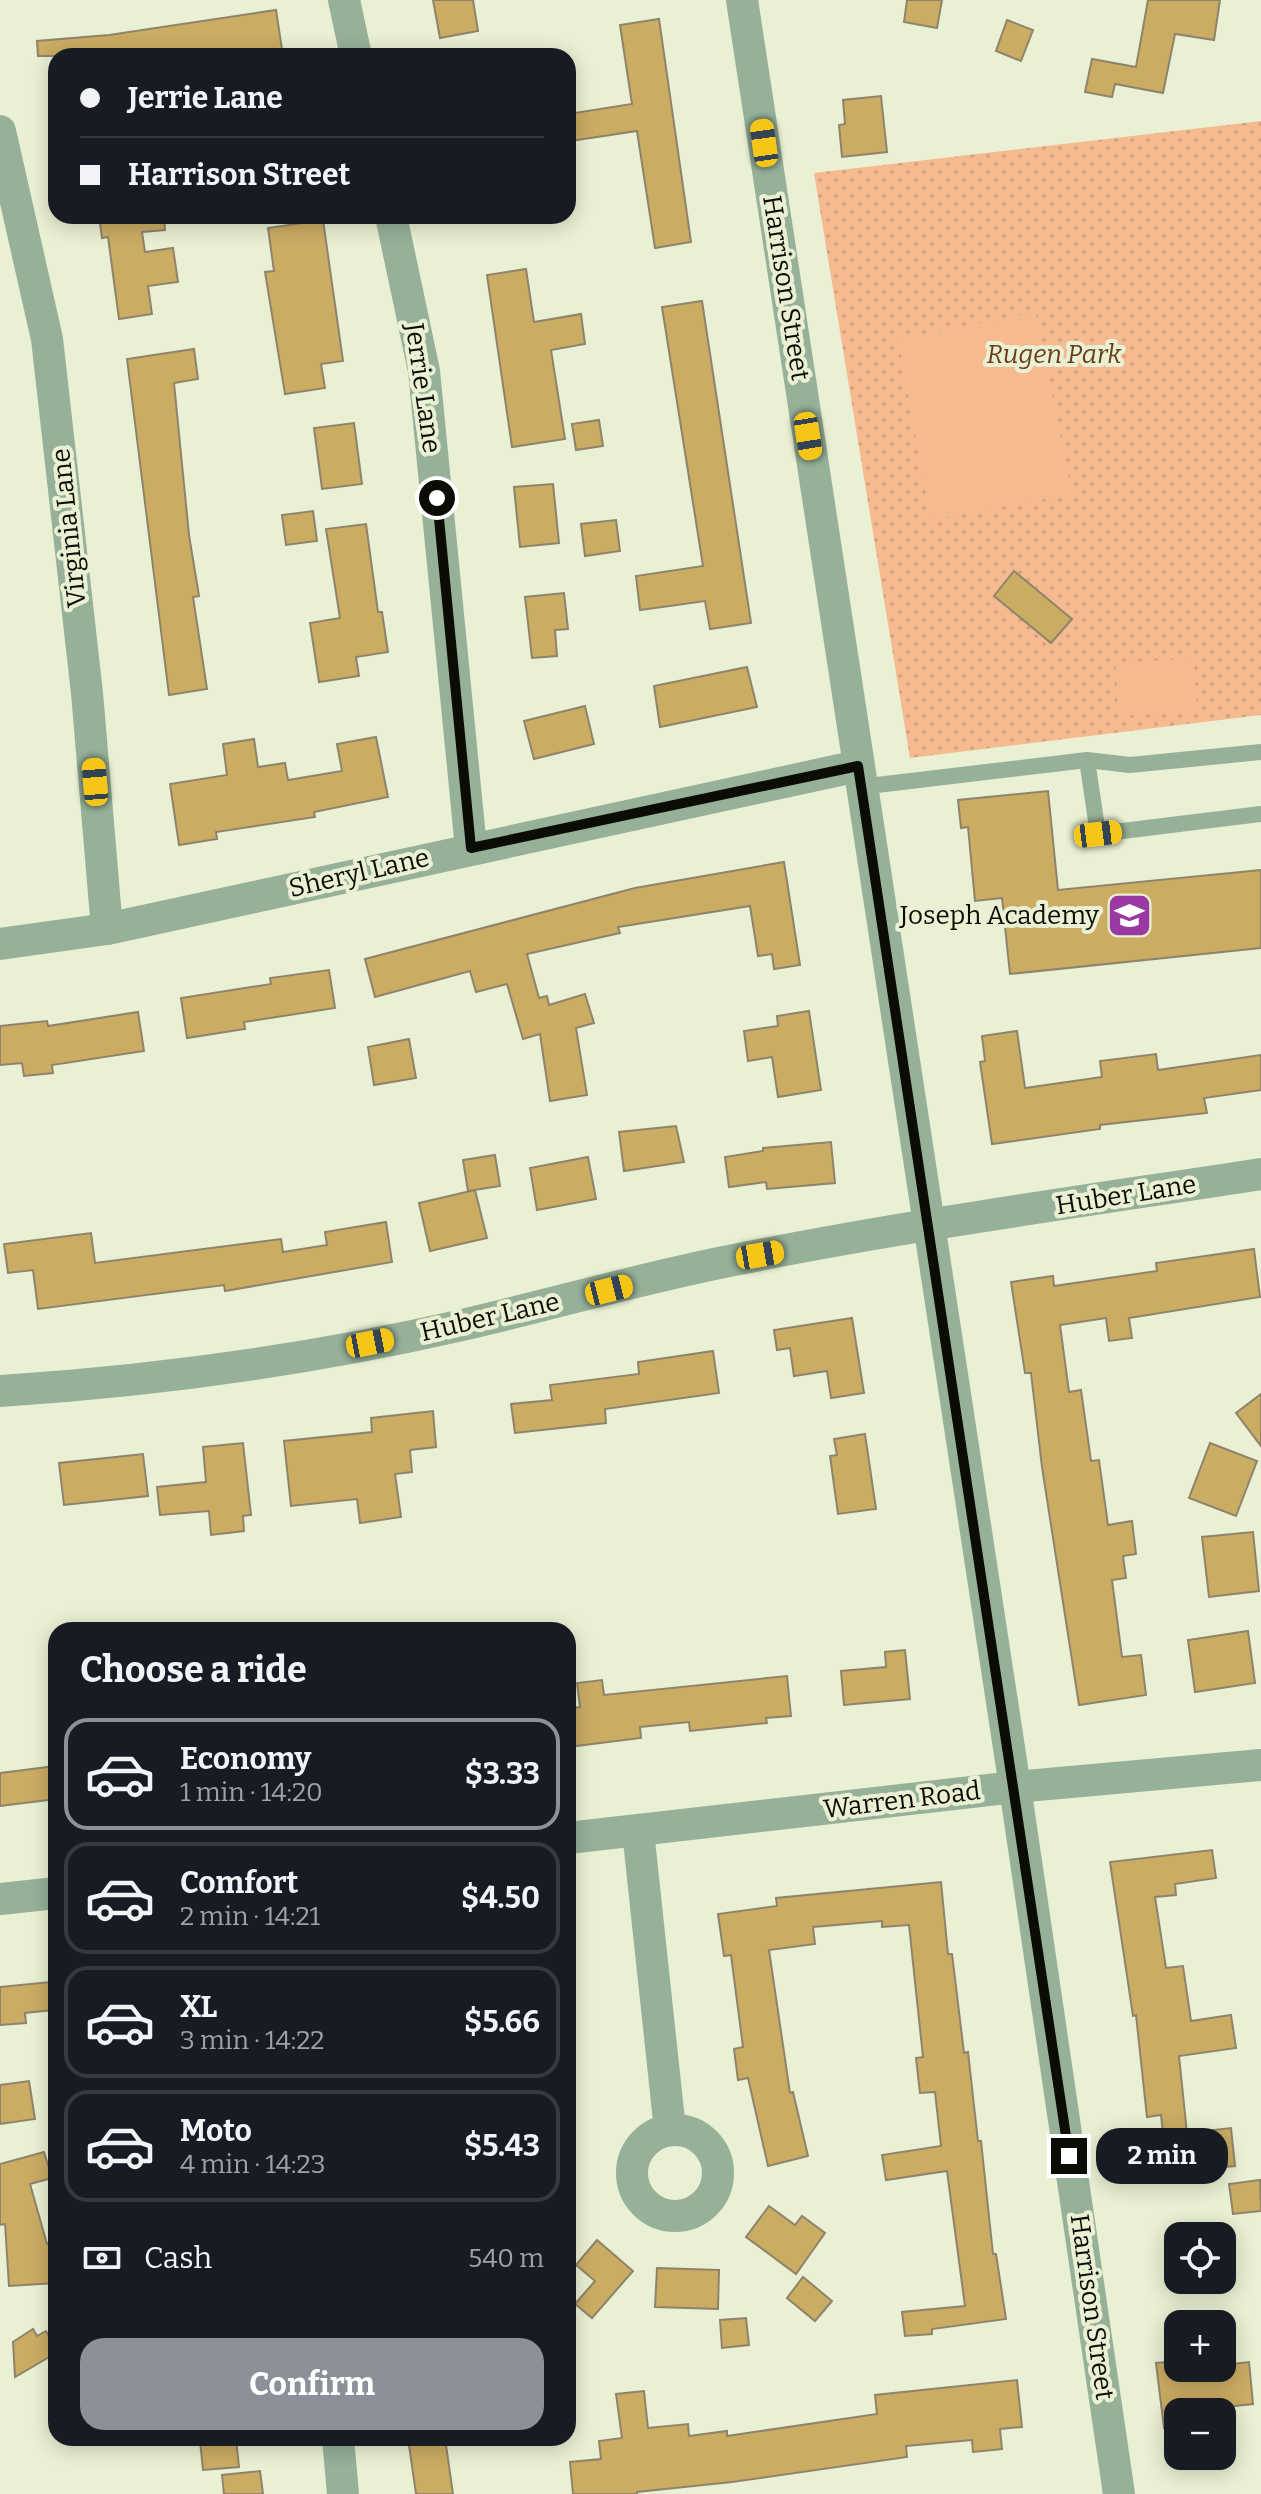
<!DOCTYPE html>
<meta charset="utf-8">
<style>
:root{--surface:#171b24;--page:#20242c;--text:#f1f3f6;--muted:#9ea1a6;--line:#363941;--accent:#8c9099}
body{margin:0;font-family:Bitter,serif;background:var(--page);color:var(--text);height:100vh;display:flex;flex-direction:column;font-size:30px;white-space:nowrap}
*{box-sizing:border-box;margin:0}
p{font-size:26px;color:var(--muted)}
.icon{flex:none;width:44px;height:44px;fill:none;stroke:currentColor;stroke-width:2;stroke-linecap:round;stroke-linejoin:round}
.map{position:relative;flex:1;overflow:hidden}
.drawer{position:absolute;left:48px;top:1622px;width:528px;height:824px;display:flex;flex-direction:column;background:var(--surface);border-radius:24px;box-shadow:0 4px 20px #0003}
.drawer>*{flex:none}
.top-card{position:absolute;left:48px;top:48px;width:528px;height:176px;border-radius:24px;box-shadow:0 4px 20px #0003;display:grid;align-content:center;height:176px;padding:0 32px;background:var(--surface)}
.tools{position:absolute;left:1164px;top:2222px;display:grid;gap:16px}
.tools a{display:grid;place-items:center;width:72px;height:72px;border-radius:16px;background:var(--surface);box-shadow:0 4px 20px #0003;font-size:40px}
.end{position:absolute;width:36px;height:36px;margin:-18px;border:10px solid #0b0d04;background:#fff;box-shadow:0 0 0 4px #fff}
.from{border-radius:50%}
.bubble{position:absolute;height:56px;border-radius:24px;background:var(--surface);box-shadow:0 4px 20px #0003;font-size:26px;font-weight:700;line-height:56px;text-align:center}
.car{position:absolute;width:24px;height:48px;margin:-24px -12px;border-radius:10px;box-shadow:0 0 6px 2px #0007;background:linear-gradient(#f5c518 24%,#345 0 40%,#f5c518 0 76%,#345 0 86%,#f5c518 0)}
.top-card b{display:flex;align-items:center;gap:28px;height:76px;font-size:30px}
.top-card b+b{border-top:2px solid var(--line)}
.top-card i{width:20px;height:20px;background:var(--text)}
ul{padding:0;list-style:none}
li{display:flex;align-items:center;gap:24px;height:112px;margin:0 16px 12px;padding:0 16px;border:4px solid var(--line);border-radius:24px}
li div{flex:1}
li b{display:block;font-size:30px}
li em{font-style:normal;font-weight:700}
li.current{border-color:var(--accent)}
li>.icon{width:72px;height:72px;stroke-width:1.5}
h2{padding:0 32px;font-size:36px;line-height:96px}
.pay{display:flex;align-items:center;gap:20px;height:88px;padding:0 32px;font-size:30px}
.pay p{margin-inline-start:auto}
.cta{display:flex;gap:16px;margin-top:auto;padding:16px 32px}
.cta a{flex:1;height:92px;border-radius:24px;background:var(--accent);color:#fff;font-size:32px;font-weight:700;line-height:92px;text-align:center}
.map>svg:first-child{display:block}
</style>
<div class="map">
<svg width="1261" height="2494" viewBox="0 0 1261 2494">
<defs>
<pattern id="green-dots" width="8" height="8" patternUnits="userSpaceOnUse" patternTransform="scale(2)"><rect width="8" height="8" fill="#f6ba91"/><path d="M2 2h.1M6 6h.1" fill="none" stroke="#d29f7b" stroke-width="1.8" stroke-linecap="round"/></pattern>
</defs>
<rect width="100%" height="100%" fill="#eaf0d3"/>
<polygon fill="url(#green-dots)" points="1261,121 1261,715 910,758 814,173"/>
<g fill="#f6ba91">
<polygon points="1036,312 1072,494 931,520 898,339"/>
<polygon points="1194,658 1197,712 1118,716 1116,663"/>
</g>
<g fill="#cbac63" stroke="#8f846b" stroke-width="2">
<polygon points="433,0 473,0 478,31 440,38"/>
<polygon points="907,0 942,0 937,28 904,22"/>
<polygon points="1148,0 1220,0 1214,40 1175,34 1163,93 1115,84 1112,97 1085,92 1092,59 1136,67"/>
<polygon points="276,10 283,56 38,56 37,41 109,35"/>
<polygon points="659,19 691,242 655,248 637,131 570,141 568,114 632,104 620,25"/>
<polygon points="1007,20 1033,30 1021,61 996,51"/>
<polygon points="881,96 887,152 842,157 839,125 845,124 843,100"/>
<polygon points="99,216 164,216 165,230 142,232 145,252 173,248 178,282 148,286 152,314 119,319 108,237 102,238"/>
<polygon points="323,220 343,361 321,364 325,388 285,394 265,272 274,271 268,228"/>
<polygon points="526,269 534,322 581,314 585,344 551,350 565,439 512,447 487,275"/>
<polygon points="702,301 751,623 710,629 705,601 640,610 636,576 703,566 662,307"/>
<polygon points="194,349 198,379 174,383 189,535 199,596 193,597 207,689 169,695 127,359"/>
<polygon points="599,420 603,446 576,450 572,424"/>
<polygon points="354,423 362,484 322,489 314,428"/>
<polygon points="553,484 559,543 520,547 514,487"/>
<polygon points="313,511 317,541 286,545 282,515"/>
<polygon points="616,520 620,551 585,556 581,524"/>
<polygon points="366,524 378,612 382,612 388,652 356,657 359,676 319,682 310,623 340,618 326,529"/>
<polygon points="1014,571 1072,619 1051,643 994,596"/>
<polygon points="564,593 568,629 555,630 557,656 532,658 525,597"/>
<polygon points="747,667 757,707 660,727 654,686"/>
<polygon points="585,706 594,744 534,759 524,721"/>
<polygon points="376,737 388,797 314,812 315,817 216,832 217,839 179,845 170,784 227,775 223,744 254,739 258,767 285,763 288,780 342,771 337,744"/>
<polygon points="1048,791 1058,890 1261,870 1261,948 1010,974 1002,898 975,901 968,827 961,828 958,800"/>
<polygon points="784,862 800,965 774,969 772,954 758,956 750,906 618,927 620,933 527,954 539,998 547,996 549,1005 585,994 594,1023 576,1028 587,1095 550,1101 540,1034 523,1039 507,984 476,992 470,971 375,997 365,959 635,888"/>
<polygon points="329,970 335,1008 244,1022 245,1029 187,1038 181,998 271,984 270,978"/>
<polygon points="809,1011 821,1090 778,1097 772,1057 748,1061 744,1031 778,1026 777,1016"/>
<polygon points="138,1012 144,1051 52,1065 53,1073 24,1076 22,1063 0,1065 0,1026 47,1021 48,1026"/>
<polygon points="1017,1031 1025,1088 1102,1077 1100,1061 1156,1054 1158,1070 1261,1055 1261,1090 1204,1098 1207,1113 1100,1125 1100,1129 992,1144 980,1062 985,1061 982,1036"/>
<polygon points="409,1039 416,1078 374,1085 368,1047"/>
<polygon points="676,1126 684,1162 624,1171 619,1132"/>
<polygon points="831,1142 835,1183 767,1189 766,1182 729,1187 725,1157 763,1151 763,1148"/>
<polygon points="495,1155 500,1186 468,1191 463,1160"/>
<polygon points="588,1157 596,1199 537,1210 530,1168"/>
<polygon points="475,1190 487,1238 430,1251 419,1203"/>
<polygon points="386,1222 392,1262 225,1291 224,1285 38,1309 33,1270 8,1273 4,1244 91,1233 95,1263 281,1239 283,1252 327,1245 325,1232"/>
<polygon points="1254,1249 1260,1297 1129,1318 1132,1338 1109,1341 1106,1318 1060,1325 1069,1392 1081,1390 1091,1461 1099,1460 1108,1525 1132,1521 1136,1554 1123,1556 1126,1578 1112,1580 1122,1657 1141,1655 1146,1695 1079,1705 1042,1467 1031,1373 1025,1373 1011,1282 1053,1276 1054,1286 1157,1271 1156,1263"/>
<polygon points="852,1318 864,1393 831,1398 827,1371 794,1376 790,1348 777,1350 774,1330"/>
<polygon points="713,1351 719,1393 605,1409 606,1423 515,1433 511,1404 552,1400 550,1385 639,1374 638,1362"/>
<polygon points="1261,1394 1261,1446 1236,1413"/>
<polygon points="433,1411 436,1447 410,1450 412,1472 395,1474 401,1517 360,1523 357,1499 291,1506 284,1441 372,1432 371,1418"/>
<polygon points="865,1434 876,1509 838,1514 830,1456 837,1455 834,1439"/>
<polygon points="243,1443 251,1515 243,1516 244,1531 211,1535 209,1511 160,1515 157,1487 206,1482 203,1447"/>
<polygon points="1210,1443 1257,1461 1236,1516 1189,1498"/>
<polygon points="143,1454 148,1496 64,1505 59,1463"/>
<polygon points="1253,1532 1259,1591 1209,1597 1202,1537"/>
<polygon points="1248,1631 1255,1683 1195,1692 1188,1640"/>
<polygon points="905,1650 910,1699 844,1705 841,1671 886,1667 885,1652"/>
<polygon points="787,1676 791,1716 766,1718 767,1723 690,1731 689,1722 640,1727 641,1738 568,1747 568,1708 580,1707 577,1683 602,1680 604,1695"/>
<polygon points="56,1766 56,1799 0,1806 0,1773"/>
<polygon points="1212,1850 1216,1878 1175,1884 1176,1895 1155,1897 1166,1968 1183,1966 1191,2021 1231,2015 1236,2048 1179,2056 1187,2133 1231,2128 1235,2166 1167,2172 1161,2115 1147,2117 1136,2015 1133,2016 1110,1862"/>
<polygon points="941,1882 948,1954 952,1954 964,2053 968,2052 978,2141 981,2141 993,2254 996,2254 1006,2319 932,2329 932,2334 905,2336 902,2312 965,2306 947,2171 886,2180 882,2155 941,2146 935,2092 920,2093 916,2058 923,2057 909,1925 882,1927 882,1921 813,1927 815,1944 769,1950 790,2093 793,2092 808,2156 768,2166 748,2078 738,2080 734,2049 743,2047 731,1955 724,1956 718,1914 777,1906 776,1898"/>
<polygon points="50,1982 53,2010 25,2013 26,2023 0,2025 0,1987"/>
<polygon points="29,2081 35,2119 0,2124 0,2085"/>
<polygon points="44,2152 52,2178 30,2184 47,2244 56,2243 56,2283 9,2286 5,2224 0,2225 0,2164"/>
<polygon points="1260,2180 1261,2211 1233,2214 1229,2184"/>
<polygon points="769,2206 795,2225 802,2216 825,2233 796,2274 746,2237"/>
<polygon points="597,2240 633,2271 592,2318 575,2304 595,2281 576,2265"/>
<polygon points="657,2268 719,2270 718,2309 655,2307"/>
<polygon points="803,2277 832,2301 815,2321 787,2298"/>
<polygon points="746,2318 749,2345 722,2348 720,2320"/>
<polygon points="33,2329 37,2336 46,2331 56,2348 56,2353 15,2377 13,2342"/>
<polygon points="1178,2361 1178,2368 1222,2368 1222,2365 1249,2362 1253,2404 1178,2412 1178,2427 1164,2428 1156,2363"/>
<polygon points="1017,2380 1022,2427 1000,2429 1002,2449 973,2452 972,2440 906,2446 907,2457 732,2482 637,2492 637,2494 573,2494 570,2462 601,2459 599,2441 622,2438 616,2394 644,2391 648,2428 688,2424 689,2436 727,2431 727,2436 877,2414 875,2395"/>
<polygon points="236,2438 239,2467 203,2470 200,2441"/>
<polygon points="408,2438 445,2438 453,2494 416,2494"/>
<polygon points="260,2471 263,2494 224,2494 222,2475"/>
</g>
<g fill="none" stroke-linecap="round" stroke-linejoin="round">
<g stroke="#97b199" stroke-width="16">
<polyline points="1087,760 1098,834 1261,814"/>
<polyline points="860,787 1087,760 1130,765 1261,752"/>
</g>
<g stroke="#97b199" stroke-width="32">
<polyline points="344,0 356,56"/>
<polyline points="742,0 1015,1787 1119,2494"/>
<polyline points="0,131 47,339 87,693 107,929"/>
<polyline points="391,216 424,371 471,848"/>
<polyline points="0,944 107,929 858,766"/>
<path d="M0 1391C154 1381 308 1360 458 1326 550 1305 641 1278 734 1260 908 1225 1085 1201 1261 1174"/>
<polyline points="638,1831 670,2130"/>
<polyline points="568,1838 1015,1787 1261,1765"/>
<polyline points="0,1899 56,1893"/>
<circle cx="675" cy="2173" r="43"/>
<polyline points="338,2438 343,2494"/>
</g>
</g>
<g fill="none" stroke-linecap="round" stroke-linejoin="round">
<polyline stroke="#0b0d04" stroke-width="10" points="437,498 471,848 858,766 1069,2156"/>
</g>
<defs>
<symbol id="school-square" viewBox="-11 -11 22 22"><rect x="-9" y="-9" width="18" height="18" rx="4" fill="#9939a1" stroke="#eaf0d3"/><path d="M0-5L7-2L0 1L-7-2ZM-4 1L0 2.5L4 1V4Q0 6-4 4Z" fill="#fff"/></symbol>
</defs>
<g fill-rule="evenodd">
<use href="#school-square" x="1104" y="890" width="51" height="51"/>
</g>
<g text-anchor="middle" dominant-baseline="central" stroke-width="8" stroke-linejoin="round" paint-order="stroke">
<g font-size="26" fill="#0b0d04" stroke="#eaf0d3">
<text transform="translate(786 288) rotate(81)">Harrison Street</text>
<text transform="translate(423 388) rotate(82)">Jerrie Lane</text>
<text transform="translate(69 528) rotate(-96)">Virginia Lane</text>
<text transform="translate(359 873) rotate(-13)">Sheryl Lane</text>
<text transform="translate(1126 1195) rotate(-9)">Huber Lane</text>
<text transform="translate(490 1317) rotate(-13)">Huber Lane</text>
<text transform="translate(902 1800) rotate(-7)">Warren Road</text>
<text transform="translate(1092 2307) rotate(82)">Harrison Street</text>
</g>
<g font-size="26" font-style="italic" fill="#693d1c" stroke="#eaf0d3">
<text x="1054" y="354">Rugen Park</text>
</g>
<g font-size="26" fill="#0b0d04" stroke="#eaf0d3" text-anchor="end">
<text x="1099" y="915">Joseph Academy</text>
</g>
</g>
</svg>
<div class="tools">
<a><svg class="icon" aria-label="locate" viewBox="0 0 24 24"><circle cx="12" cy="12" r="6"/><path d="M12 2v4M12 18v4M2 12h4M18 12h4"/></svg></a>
<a>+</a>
<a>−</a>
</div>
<i class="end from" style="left:437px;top:498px"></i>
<i class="end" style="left:1069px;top:2156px"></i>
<div class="bubble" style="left:1096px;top:2128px;width:132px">2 min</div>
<i class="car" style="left:764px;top:143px;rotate:352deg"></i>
<i class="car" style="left:808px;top:436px;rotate:171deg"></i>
<i class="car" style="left:95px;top:782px;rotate:355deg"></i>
<i class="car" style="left:1098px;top:834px;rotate:83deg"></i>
<i class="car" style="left:760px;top:1255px;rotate:80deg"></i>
<i class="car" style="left:609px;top:1290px;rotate:76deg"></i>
<i class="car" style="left:370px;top:1343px;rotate:79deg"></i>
<div class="top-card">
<b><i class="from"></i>Jerrie Lane</b>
<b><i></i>Harrison Street</b>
</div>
<section class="drawer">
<h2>Choose a ride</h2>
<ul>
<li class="current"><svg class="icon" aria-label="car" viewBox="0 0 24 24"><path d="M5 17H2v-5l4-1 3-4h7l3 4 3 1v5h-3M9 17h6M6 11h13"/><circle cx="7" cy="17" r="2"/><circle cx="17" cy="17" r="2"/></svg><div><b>Economy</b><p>1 min · 14:20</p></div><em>$3.33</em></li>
<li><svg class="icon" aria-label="car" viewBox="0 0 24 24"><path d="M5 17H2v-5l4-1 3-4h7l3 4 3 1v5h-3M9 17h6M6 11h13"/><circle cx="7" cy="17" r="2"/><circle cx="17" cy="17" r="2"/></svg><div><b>Comfort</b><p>2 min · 14:21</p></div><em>$4.50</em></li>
<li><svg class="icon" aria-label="car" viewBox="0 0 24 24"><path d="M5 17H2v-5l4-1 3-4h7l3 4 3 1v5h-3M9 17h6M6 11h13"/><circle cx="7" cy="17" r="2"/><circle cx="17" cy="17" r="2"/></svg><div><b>XL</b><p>3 min · 14:22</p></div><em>$5.66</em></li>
<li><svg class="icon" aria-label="car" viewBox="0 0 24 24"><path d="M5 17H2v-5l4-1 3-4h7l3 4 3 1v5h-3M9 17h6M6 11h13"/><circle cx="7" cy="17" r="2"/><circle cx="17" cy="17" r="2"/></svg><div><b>Moto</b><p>4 min · 14:23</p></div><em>$5.43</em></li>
</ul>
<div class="pay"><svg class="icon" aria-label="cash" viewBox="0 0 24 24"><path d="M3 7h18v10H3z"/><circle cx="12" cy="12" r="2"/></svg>Cash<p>540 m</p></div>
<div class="cta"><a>Confirm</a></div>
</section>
</div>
